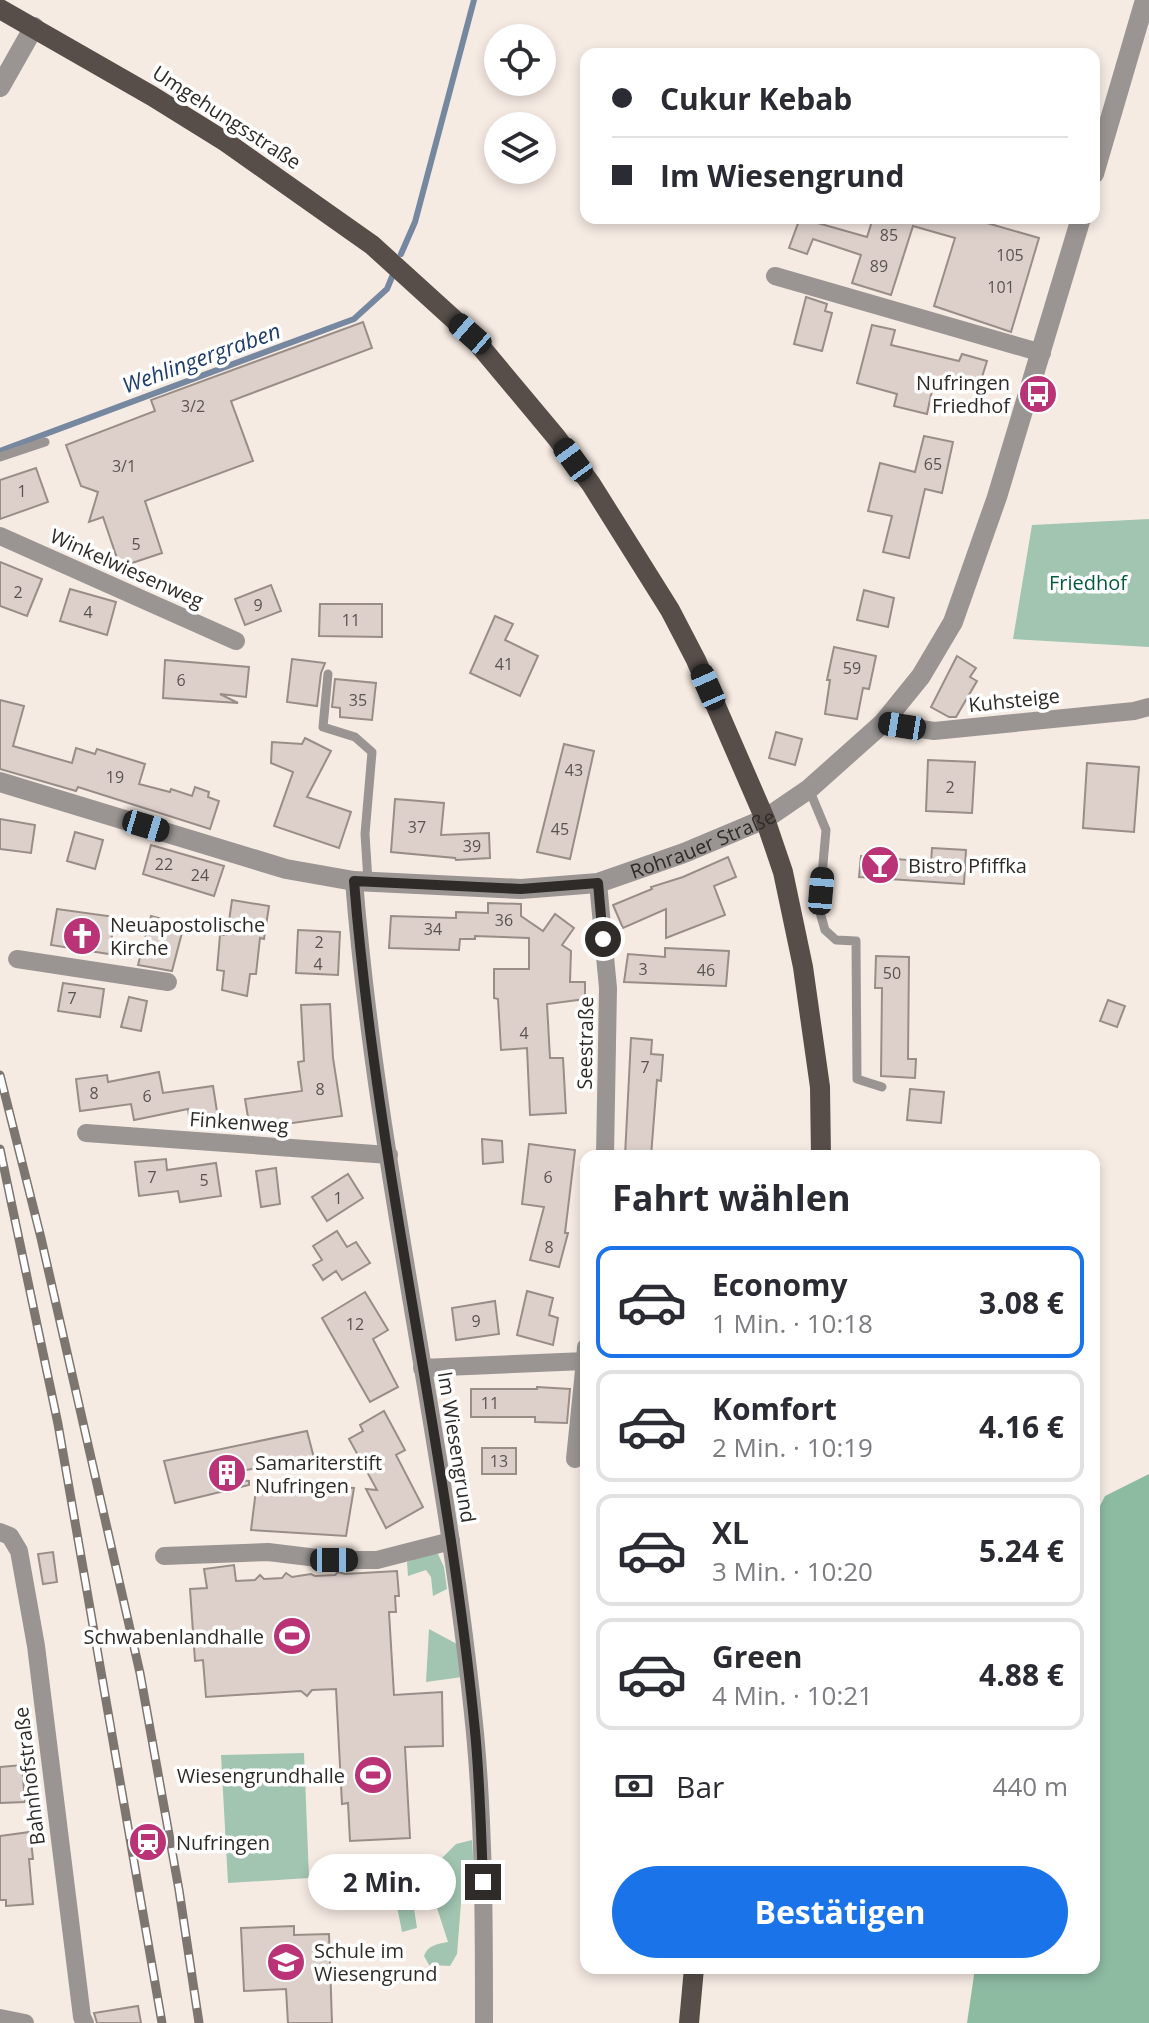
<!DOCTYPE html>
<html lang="de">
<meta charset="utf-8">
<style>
:root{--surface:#fff;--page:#f7f7f7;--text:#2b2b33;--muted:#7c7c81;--line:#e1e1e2;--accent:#1a73e8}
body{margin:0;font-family:"Open Sans",sans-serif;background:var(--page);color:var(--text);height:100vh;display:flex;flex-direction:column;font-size:30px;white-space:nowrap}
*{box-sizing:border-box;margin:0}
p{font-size:26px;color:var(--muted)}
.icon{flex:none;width:44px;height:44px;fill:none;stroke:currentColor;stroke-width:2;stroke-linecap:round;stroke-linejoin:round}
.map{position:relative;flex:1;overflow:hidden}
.details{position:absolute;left:580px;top:1150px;width:520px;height:824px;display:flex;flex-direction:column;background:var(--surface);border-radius:16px;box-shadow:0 4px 12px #0003}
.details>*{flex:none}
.guide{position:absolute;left:580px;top:48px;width:520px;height:176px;border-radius:16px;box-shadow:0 4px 12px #0003;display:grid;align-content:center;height:176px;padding:0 32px;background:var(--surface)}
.controls{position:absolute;left:484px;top:24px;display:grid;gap:16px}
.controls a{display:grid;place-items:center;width:72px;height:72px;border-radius:50%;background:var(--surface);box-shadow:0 4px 12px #0003;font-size:40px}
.end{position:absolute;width:36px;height:36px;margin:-18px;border:10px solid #2f2b28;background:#fff;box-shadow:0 0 0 4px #fff}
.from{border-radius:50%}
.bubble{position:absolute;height:56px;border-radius:28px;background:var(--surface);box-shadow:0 4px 12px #0003;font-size:26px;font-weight:700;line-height:56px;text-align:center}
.car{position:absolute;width:24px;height:48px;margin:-24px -12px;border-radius:10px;box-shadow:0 0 6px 2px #0007;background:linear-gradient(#222 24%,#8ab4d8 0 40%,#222 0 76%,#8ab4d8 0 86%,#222 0)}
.guide b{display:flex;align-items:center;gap:28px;height:76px;font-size:30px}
.guide b+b{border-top:2px solid var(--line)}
.guide i{width:20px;height:20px;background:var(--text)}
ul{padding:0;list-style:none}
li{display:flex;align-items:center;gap:24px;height:112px;margin:0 16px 12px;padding:0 16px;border:4px solid var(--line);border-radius:16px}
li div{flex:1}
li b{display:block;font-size:30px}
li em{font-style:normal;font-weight:700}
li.selected{border-color:var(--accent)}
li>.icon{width:72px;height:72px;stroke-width:1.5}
h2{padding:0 32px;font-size:36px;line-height:96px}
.pay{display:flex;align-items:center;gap:20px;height:88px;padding:0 32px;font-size:30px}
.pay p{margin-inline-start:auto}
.primary-button{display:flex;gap:16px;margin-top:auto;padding:16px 32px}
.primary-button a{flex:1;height:92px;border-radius:48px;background:var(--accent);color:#fff;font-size:32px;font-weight:700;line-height:92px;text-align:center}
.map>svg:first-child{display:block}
</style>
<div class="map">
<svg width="1149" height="2023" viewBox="0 0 1149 2023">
<rect width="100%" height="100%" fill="#f6ebe3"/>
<g fill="#a1c5b1">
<polygon points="1149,519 1149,647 1013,639 1032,525"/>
<polygon points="430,1553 438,1554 444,1567 447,1589 433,1596 431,1577 426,1570 408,1576 407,1562"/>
<polygon points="429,1629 457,1644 462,1677 426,1682"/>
<polygon points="304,1753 309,1878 228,1883 221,1755"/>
<path d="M472 1840 475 1886 462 1890 457 1954 450 1966 429 1965 424 1956C428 1945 437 1944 448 1942L426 1874 456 1844Z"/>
<polygon points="409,1878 423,1892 413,1902 417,1928 402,1932 394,1891"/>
</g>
<polygon fill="#8dbba2" points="1149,1474 1149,2023 967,2023 975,1968 1094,1968 1094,1518 1105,1496"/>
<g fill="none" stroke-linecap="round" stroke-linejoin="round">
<g stroke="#7687a0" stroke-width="6">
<polyline points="401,254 415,222 474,0"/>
<polyline points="0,451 354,319 387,289 394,272"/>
</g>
</g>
<g fill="#ddd0cb" stroke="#998d88" stroke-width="2">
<polygon points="800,218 867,237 873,218 980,218 980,221 1039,238 1011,332 934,306 955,238 913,226 891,295 852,283 861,255 813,239 807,254 789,248"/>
<polygon points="806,297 827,304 825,311 832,313 822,351 794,344"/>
<polygon points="363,322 372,348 231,401 253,461 145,501 162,553 120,567 103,517 89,522 98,492 81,486 66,445 155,411 151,400"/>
<polygon points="872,325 895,330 891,345 959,361 962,354 987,361 977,393 934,381 927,414 894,406 897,394 857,383"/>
<polygon points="924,436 953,442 942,493 925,489 909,558 883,552 892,516 868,511 880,463 915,472"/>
<polygon points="36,468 48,502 0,519 0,480"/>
<polygon points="0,562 42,579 27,616 0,606"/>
<polygon points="271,585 281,611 245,625 235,599"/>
<polygon points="70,589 116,602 107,635 60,621"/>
<polygon points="864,590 894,598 888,627 857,620"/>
<polygon points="320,604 382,604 382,637 319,636"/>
<polygon points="495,616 513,624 505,640 538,656 520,696 470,673"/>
<polygon points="834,647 876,656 869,689 863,688 857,719 825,714 830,680 827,680"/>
<polygon points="957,656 976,668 970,677 977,681 956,717 949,717 931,707"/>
<polygon points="292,659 325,663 321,673 317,706 287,702"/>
<polygon points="165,660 249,667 246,697 220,694 238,703 163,698"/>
<polygon points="335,679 376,683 372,720 340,717 340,708 332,707"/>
<polygon points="0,700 24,706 13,746 72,763 76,748 95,754 97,749 145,764 139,784 170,792 171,789 192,796 195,787 209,792 208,797 219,801 210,829 78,787 76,791 0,769"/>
<polygon points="776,732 802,739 795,765 769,758"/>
<polygon points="305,738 331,751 307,797 351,812 339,848 274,826 293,772 271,763 272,742 302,744"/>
<polygon points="564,744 594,751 570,859 537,852"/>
<polygon points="928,760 975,762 972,813 926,811"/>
<polygon points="1087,763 1139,767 1134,832 1083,828"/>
<polygon points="395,799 444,803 441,835 489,833 490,858 456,860 455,858 391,852"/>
<polygon points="0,819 35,825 31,853 0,849"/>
<polygon points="75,832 103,840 95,869 67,861"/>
<polygon points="151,845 224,866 214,896 143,874"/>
<polygon points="932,848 966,850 964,884 859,877 861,856 931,862"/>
<polygon points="728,857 736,877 714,886 725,915 666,938 666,909 623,928 613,905 652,889 651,887 683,877"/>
<polygon points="232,900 269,906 264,939 260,938 256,974 250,974 247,996 222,990 224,971 217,970 220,935 227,935"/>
<polygon points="488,903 521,904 521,916 543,931 555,914 574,928 562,945 571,951 570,982 585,982 585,999 547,1004 550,1058 563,1058 566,1113 530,1115 527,1048 501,1050 498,999 494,998 494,969 529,969 529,938 475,936 475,939 460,939 459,950 389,948 391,916 456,918 456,912 488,913"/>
<polygon points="57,909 115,917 109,954 51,945"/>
<polygon points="151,916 184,925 172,971 138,965"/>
<polygon points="298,930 340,932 338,975 296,973"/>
<polygon points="665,948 729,951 726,986 624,982 628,954 665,957"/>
<polygon points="876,956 909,957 908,1059 916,1059 915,1078 881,1076 882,988 875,988"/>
<polygon points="63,983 104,989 100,1017 58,1011"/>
<polygon points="129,997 147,1001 141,1031 121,1027"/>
<polygon points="1108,1000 1125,1006 1117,1027 1100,1021"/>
<polygon points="330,1004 333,1058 342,1116 250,1129 245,1099 302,1091 298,1062 304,1061 301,1005"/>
<polygon points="631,1038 652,1040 651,1054 663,1055 661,1081 657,1080 651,1156 625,1156"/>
<polygon points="159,1072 163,1093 213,1086 218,1118 190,1123 188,1109 134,1120 131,1104 80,1111 76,1079 107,1075 108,1082"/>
<polygon points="910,1089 944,1092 941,1123 907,1120"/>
<polygon points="482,1139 502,1141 503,1162 483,1164"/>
<polygon points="529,1144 575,1150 565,1233 568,1233 559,1267 530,1260 544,1207 522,1204"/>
<polygon points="166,1159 167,1170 216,1163 221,1196 180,1202 178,1191 139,1196 135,1162"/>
<polygon points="276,1168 280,1204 261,1207 256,1171"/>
<polygon points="348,1174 363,1198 327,1221 312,1197"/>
<polygon points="337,1231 347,1247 356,1242 370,1263 342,1280 336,1271 323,1280 313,1265 322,1260 313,1246"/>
<polygon points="527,1291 553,1298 549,1315 558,1318 553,1345 517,1335"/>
<polygon points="365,1292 388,1330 373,1339 398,1387 370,1402 322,1318"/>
<polygon points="495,1301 499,1334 456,1340 452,1308"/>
<polygon points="537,1387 570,1389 567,1423 535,1422 535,1417 471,1417 471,1389 537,1389"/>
<polygon points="384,1411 405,1450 396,1455 423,1507 386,1528 366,1489 377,1490 349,1439 363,1431 360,1425"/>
<polygon points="307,1431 314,1458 218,1475 218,1479 249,1481 249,1485 175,1503 164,1461"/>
<rect x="482" y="1448" width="34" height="26"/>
<polygon points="257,1482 354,1488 346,1536 251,1530"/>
<polygon points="53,1552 57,1582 43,1584 38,1554"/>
<polygon points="234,1565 236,1581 255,1580 260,1575 264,1579 282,1578 286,1573 292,1577 311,1574 315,1576 335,1575 338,1572 345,1574 397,1571 399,1596 395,1596 396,1612 389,1612 394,1695 442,1692 443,1746 405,1747 410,1838 350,1841 348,1803 342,1804 336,1689 312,1690 307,1696 301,1691 206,1697 203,1660 195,1661 190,1589 207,1588 204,1569"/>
<polygon points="22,1765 25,1802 0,1803 0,1767"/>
<polygon points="30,1832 33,1859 29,1859 33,1904 6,1906 6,1900 0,1900 0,1836"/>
<polygon points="294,1926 294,1935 329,1934 332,2023 288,2023 286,1989 244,1991 241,1928"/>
<polygon points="138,2006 141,2023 97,2023 94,2013"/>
</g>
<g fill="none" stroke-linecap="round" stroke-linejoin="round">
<g stroke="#9a9593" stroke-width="9">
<polyline points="0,457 45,442"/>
<polyline points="328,674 323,727 355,737 372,752 365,834 368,881"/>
<polyline points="809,789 826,830 819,909 825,930 836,940 856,941 857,1079 882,1087"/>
</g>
<g stroke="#9a9593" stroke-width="18">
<polyline points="775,276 1042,353"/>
<polyline points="0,536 236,641"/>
<polyline points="883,723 934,731 1134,711 1149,707"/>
<path d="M354 881C377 1167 447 1447 475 1733 484 1829 484 1926 484 2023"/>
<polyline points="598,883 608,988 605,1156"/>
<polyline points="17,959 168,982"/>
<polyline points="86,1133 389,1155"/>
<polyline points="422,1368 585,1361 586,1347"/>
<polyline points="575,1459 585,1361"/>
<polyline points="0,1532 10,1536 19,1551 36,1646 82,2017 85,2023"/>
<polyline points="164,1556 268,1552 334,1560 377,1560 451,1541"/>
<polyline points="0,2018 25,2023"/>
</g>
<g stroke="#9a9593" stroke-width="20">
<polyline points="0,87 34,27"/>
<polyline points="1094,174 1145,0"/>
<path id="s1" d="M0 782 286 869 354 881 521 889 598 883 684 853 765 819 809 789 883 723 921 676 953 622 997 497 1081 218"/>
</g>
<g stroke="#574e4a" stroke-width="20">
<polyline points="0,9 152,96 226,142 372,245 470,334 556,437 591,484 670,610 696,660 765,819 783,872 803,967 820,1087 821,1156"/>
<polyline points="689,2023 694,1968"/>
</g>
<defs>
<g id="rail">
<polyline points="0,1075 41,1238 140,1673 179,1890 199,2023"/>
<polyline points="0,1149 58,1424 162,2023"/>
</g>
</defs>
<use href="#rail" stroke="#7c7570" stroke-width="9"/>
<use href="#rail" stroke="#fff" stroke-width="6" stroke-dasharray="18" stroke-linecap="butt"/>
</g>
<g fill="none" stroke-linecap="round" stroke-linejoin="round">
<path stroke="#2f2b28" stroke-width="10" d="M483 1882C481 1832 480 1782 475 1731 447 1446 377 1167 354 881L521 889 598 883 603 939"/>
</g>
<defs>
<symbol id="bus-disc" viewBox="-11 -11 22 22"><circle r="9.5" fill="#b93376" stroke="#fff"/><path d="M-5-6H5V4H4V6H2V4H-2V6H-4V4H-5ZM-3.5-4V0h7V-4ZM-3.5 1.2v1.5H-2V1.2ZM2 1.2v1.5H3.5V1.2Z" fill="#fff"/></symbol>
<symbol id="bar-disc" viewBox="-11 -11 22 22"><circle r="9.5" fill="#b93376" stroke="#fff"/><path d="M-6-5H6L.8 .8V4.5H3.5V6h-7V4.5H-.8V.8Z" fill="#fff"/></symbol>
<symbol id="church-disc" viewBox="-11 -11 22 22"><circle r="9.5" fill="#b93376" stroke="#fff"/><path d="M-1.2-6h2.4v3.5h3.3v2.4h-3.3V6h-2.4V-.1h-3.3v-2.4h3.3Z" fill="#fff"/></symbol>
<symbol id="building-disc" viewBox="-11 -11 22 22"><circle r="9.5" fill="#b93376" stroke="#fff"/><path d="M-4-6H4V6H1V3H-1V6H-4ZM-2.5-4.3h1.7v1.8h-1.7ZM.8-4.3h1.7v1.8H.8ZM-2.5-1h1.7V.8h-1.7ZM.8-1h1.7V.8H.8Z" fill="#fff"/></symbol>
<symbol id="stadium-disc" viewBox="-11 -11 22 22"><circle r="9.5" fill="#b93376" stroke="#fff"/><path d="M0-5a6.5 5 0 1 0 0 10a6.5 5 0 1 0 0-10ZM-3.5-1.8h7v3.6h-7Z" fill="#fff"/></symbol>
<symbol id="station-disc" viewBox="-11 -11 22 22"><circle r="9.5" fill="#b93376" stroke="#fff"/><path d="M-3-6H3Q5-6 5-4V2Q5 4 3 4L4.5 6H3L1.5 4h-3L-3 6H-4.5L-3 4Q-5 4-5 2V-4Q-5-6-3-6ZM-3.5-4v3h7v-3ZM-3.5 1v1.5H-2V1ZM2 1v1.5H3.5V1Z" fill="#fff"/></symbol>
<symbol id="school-disc" viewBox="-11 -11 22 22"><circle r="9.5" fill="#b93376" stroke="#fff"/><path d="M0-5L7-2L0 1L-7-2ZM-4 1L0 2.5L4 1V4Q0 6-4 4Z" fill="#fff"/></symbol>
</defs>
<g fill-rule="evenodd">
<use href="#bus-disc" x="1016" y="372" width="44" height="44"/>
<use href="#bar-disc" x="858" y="843" width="44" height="44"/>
<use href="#church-disc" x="60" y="914" width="44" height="44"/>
<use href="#building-disc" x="205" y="1451" width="44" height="44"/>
<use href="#stadium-disc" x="270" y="1614" width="44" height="44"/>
<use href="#stadium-disc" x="351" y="1753" width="44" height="44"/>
<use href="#station-disc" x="126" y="1820" width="44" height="44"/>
<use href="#school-disc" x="264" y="1940" width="44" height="44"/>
</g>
<g text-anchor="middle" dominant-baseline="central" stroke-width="7" stroke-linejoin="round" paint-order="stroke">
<g font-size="16" fill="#5a5451">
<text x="889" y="235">85</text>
<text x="1010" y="255">105</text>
<text x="879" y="266">89</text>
<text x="1001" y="287">101</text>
<text x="193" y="406">3/2</text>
<text x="933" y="464">65</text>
<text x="124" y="466">3/1</text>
<text x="22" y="491">1</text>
<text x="136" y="544">5</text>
<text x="18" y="592">2</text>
<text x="258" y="605">9</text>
<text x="88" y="612">4</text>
<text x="351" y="620">11</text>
<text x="504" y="664">41</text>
<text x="852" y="668">59</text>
<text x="181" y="680">6</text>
<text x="358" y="700">35</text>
<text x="574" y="770">43</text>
<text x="115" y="777">19</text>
<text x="950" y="787">2</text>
<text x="417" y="827">37</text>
<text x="560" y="829">45</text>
<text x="472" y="846">39</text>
<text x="164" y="864">22</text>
<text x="200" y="875">24</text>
<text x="504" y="920">36</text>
<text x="433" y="929">34</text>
<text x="319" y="942">2</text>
<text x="318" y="964">4</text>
<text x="643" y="969">3</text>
<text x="706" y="970">46</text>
<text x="892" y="973">50</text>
<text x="72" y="998">7</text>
<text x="524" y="1033">4</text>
<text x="645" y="1067">7</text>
<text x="320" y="1089">8</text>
<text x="94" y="1093">8</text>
<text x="147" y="1096">6</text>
<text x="152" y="1177">7</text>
<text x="548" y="1177">6</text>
<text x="204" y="1180">5</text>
<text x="338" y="1198">1</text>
<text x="549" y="1247">8</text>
<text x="476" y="1321">9</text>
<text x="355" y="1324">12</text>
<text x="490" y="1403">11</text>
<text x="499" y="1461">13</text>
</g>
<g font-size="20" fill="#2f2b28" stroke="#fff">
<text transform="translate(227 117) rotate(33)">Umgehungsstraße</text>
<text transform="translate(127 568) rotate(24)">Winkelwiesenweg</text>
<text transform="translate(1014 700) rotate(-6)">Kuhsteige</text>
<text stroke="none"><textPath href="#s1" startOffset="724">Rohrauer Straße</textPath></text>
<text transform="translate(585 1043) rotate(-89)">Seestraße</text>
<text transform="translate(239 1122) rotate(4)">Finkenweg</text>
<text transform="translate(457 1447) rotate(81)">Im Wiesengrund</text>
<text transform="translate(29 1776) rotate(-97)">Bahnhofstraße</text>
</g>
<g font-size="20" fill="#2f2b28" stroke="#fff" text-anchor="start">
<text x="1010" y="382" text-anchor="end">Nufringen<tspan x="1010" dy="23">Friedhof</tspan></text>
<text x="908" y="865">Bistro Pfiffka</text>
<text x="110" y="924">Neuapostolische<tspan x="110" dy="23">Kirche</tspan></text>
<text x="255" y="1462">Samariterstift<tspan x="255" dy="23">Nufringen</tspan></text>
<text x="264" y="1636" text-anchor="end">Schwabenlandhalle</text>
<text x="345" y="1775" text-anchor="end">Wiesengrundhalle</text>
<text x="176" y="1842">Nufringen</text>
<text x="314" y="1950">Schule im<tspan x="314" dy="23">Wiesengrund</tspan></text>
</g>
<g font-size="20" fill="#055b3c" stroke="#fff">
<text x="1088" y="582">Friedhof</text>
</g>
<g font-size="22" font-style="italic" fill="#1e3e6e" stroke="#fff">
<text transform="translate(201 357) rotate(-20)">Wehlingergraben</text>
</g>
</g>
</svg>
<div class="controls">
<a><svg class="icon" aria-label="locate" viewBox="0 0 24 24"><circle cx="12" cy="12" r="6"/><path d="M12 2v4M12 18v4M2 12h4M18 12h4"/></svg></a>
<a><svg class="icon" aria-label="layers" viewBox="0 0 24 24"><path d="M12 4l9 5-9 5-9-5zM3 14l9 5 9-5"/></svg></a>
</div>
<i class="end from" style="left:603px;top:939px"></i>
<i class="end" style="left:483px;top:1882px"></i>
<div class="bubble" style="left:308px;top:1854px;width:148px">2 Min.</div>
<i class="car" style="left:470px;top:334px;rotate:311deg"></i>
<i class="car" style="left:573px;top:460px;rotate:324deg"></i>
<i class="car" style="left:708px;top:687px;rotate:336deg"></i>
<i class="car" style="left:902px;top:726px;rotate:279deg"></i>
<i class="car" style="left:146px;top:826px;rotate:107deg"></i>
<i class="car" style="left:821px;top:891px;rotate:5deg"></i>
<i class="car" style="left:334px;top:1560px;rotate:90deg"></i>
<div class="guide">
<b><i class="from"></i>Cukur Kebab</b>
<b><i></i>Im Wiesengrund</b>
</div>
<section class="details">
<h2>Fahrt wählen</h2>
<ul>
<li class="selected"><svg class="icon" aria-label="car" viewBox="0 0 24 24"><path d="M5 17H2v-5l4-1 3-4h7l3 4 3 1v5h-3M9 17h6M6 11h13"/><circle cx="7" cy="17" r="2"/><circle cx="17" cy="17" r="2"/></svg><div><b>Economy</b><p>1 Min. · 10:18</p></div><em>3.08 €</em></li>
<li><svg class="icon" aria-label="car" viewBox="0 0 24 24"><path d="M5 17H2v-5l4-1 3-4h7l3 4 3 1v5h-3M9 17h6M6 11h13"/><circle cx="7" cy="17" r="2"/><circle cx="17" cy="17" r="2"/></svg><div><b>Komfort</b><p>2 Min. · 10:19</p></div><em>4.16 €</em></li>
<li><svg class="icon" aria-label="car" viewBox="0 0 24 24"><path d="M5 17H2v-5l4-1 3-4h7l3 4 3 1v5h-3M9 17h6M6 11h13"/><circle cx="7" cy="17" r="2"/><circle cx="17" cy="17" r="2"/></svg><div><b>XL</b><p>3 Min. · 10:20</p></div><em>5.24 €</em></li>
<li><svg class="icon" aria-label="car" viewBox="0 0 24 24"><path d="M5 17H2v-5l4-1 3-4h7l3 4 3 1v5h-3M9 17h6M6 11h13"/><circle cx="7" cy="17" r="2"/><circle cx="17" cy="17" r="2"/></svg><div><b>Green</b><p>4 Min. · 10:21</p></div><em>4.88 €</em></li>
</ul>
<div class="pay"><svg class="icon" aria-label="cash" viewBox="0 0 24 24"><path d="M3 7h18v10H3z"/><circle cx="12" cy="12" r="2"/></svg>Bar<p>440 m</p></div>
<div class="primary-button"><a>Bestätigen</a></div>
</section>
</div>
